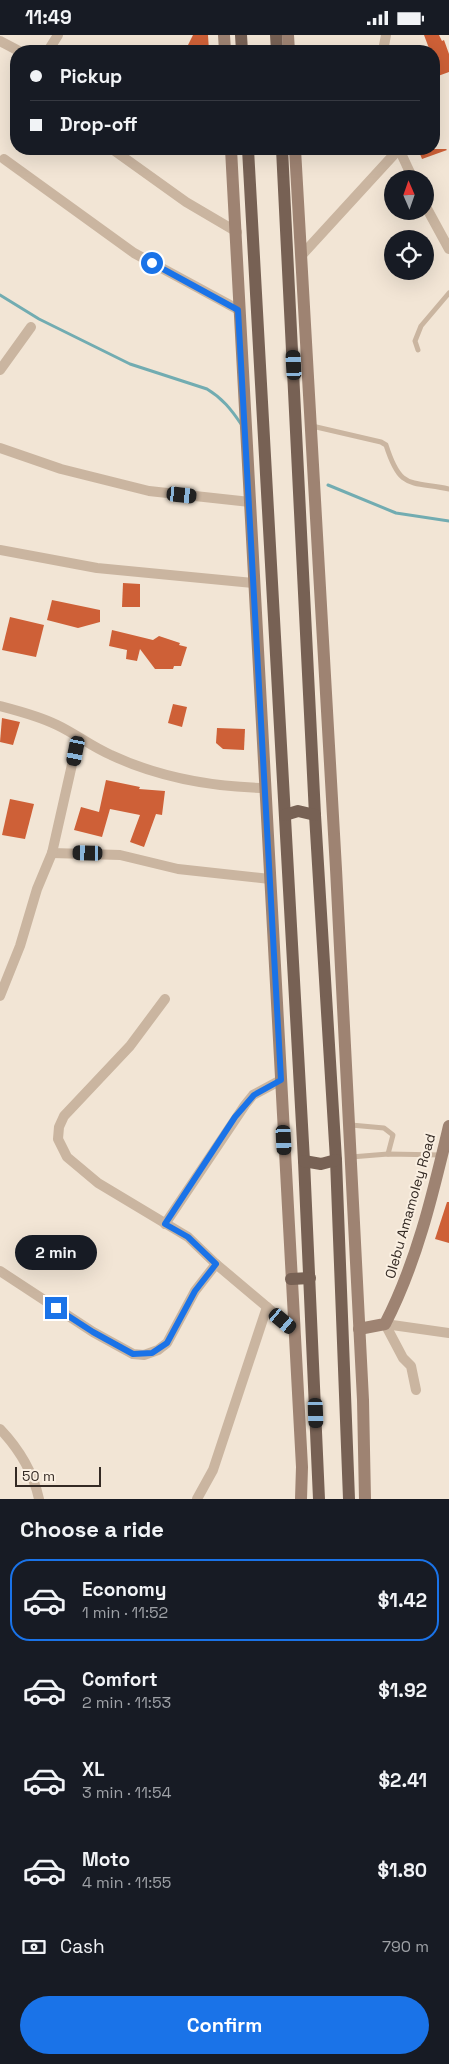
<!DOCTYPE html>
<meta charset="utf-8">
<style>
:root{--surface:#171b24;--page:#242831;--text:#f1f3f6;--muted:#9ea1a6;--line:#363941;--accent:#1a73e8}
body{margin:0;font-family:"Space Grotesk",sans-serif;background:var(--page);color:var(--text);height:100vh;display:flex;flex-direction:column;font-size:19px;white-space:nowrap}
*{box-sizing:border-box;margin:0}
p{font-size:16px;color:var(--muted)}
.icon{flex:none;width:28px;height:28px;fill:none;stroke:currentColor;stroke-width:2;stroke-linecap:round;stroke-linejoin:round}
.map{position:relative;height:1464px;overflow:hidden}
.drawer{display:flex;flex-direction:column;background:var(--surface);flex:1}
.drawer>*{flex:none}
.banner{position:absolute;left:10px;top:10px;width:430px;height:110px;border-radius:20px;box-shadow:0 5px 20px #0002;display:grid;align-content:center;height:110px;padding:0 20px;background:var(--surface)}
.needle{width:32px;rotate:358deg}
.fabs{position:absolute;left:384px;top:135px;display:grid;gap:10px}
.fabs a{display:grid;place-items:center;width:50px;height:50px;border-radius:50%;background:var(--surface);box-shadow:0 5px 20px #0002;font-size:25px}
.scale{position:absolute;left:15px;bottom:12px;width:86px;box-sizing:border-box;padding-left:5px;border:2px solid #342a24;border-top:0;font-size:14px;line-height:18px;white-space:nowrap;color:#342a24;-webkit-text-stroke:4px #faefe1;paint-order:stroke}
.end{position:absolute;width:22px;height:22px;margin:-11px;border:6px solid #1a73e8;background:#fff;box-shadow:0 0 0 2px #fff}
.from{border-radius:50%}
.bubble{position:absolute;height:35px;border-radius:18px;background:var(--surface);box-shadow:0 5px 20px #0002;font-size:16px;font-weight:600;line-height:35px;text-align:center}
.car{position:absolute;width:15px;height:30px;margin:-15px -8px;border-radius:6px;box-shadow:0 0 4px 1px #0007;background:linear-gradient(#222 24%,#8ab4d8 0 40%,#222 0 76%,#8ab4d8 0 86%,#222 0)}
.banner b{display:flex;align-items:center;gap:18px;height:48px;font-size:19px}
.banner b+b{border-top:1px solid var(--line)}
.banner i{width:12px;height:12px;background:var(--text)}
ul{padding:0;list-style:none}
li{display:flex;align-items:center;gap:15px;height:82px;margin:0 10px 8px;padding:0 10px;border:2px solid transparent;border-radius:20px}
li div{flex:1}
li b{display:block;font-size:19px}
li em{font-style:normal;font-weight:600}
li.selected{border-color:var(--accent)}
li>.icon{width:45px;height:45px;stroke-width:1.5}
h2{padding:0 20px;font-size:22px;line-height:60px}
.pay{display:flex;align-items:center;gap:12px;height:55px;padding:0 20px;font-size:19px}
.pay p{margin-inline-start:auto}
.button{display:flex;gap:10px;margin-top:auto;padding:10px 20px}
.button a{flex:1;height:58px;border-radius:30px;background:var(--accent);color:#fff;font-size:20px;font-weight:600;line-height:58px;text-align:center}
.status{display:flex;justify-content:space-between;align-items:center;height:35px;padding:0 25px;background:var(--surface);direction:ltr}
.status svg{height:14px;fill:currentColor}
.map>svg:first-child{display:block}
</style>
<div class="status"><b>11:49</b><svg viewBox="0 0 49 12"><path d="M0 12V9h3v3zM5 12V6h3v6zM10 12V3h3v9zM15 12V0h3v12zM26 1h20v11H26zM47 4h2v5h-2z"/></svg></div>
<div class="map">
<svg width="449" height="1464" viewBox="0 0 449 1464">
<rect width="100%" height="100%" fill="#f2e5d5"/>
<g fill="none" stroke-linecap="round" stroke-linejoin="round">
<g stroke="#72acb1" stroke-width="3">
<path d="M0 260 39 284 130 329 207 354C222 363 231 374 241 389"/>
<polyline points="328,450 396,478 449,486"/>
</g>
</g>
<g fill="#ce6037">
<polygon points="193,0 208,0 209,16 185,16"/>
<polygon points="424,0 439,0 442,6 444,5 449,19 449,37 438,41 434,29 434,16 430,16"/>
<polygon points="418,114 446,114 447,115 422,124"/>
<polygon points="123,548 140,549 140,572 122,572"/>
<polygon points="52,565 100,575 100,587 78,593 47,585"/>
<polygon points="10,582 44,590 36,622 2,615"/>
<polygon points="112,595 153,605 159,601 180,608 179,610 187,612 181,631 174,631 173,634 155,634 140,614 137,626 126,624 127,615 109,611"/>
<polygon points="173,669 187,672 182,692 168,688"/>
<polygon points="2,683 20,687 13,710 0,707"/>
<polygon points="217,693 245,694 244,715 223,714 216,708"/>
<polygon points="106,745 140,752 139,754 165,756 162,780 156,779 144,812 130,807 140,780 110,774 102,802 74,795 81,772 99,777"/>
<polygon points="10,764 34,769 25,804 2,800"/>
<polygon points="447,1167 449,1167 449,1208 435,1204"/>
</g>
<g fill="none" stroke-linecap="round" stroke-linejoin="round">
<g stroke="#cab5a0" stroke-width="5">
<polyline points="418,315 415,306 421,291 449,258"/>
<path d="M312 391 381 407 386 410C400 454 408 446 449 454"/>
<polyline points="351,1090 384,1093 393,1100 388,1119"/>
<polyline points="351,1122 388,1119 442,1120"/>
</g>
<g stroke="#cab5a0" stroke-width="10">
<polyline points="0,6 19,16"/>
<polyline points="48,16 58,0"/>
<polyline points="383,16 386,0"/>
<polyline points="112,114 186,167 237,197"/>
<polyline points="399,114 413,144"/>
<polyline points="4,124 134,218 239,275"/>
<polyline points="425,170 449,214"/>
<polyline points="301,221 399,114"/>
<polyline points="0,335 31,292"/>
<polyline points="0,413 61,434 149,456 250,467"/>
<polyline points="0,515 97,533 253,548"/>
<path d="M0 671C19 676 39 681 57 690 76 699 92 712 111 720 158 742 213 752 266 753"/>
<polyline points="52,818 120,820 178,834 270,844"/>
<polyline points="0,961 20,911 37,854 52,818 78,703"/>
<polyline points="165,964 130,1011 64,1081 59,1092 58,1104 67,1122 98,1148 188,1202 216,1229 293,1294"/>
<polyline points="165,1189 245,1070 253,1060 281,1045"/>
<polyline points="0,1236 93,1297 133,1319 144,1320 158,1315 167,1308 195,1256 216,1229"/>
<polyline points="385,1289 403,1323 411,1331 416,1355"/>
<polyline points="385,1289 449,1298"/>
<path d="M0 1394C19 1414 33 1437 39 1464"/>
<polyline points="197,1464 213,1435 267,1272"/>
</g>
<g stroke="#9e8372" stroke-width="12">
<polyline points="224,0 225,16"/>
<polyline points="288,0 289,16"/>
<polyline points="231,114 302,1432 301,1464"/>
<polyline points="295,114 336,834 363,1365 365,1464"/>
<path d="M359 1294 385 1289C417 1227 433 1158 449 1091"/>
</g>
<g stroke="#776154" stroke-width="12">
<polyline points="241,0 242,16"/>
<polyline points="276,0 277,16"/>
<polyline points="248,114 304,1126 319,1464"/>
<polyline points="282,114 315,780 336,1125 349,1464"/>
<polyline points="285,780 298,776 315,780"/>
<polyline points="304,1126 321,1129 336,1125"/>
<polyline points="291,1244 310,1243"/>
</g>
</g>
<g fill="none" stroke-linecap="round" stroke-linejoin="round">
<polyline stroke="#1a73e8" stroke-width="6" points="56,1273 93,1297 133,1319 152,1318 167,1308 195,1256 216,1229 188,1202 165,1189 235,1082 254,1060 281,1045 238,275 152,228"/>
</g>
<g text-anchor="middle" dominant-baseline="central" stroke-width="4" stroke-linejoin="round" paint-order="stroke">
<g font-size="14" fill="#342a24" stroke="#faefe1">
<text transform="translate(410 1171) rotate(-74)">Olebu Amamoley Road</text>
</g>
</g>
</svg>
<div class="fabs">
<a><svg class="needle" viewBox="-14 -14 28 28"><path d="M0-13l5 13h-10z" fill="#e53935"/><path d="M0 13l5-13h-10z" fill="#9ea1a6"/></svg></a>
<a><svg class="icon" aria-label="locate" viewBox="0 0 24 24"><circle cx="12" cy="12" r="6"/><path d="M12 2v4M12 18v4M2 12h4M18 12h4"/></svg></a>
</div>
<div class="scale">50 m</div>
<i class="end from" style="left:152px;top:228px"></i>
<i class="end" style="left:56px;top:1273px"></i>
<div class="bubble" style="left:15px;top:1200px;width:82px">2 min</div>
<i class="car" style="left:294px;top:330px;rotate:357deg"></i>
<i class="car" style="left:182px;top:460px;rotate:96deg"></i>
<i class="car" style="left:76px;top:716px;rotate:191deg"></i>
<i class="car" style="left:88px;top:818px;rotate:271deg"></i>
<i class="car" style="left:284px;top:1105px;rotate:177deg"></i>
<i class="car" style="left:283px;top:1286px;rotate:130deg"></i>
<i class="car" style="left:316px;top:1378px;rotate:178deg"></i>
<div class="banner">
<b><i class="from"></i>Pickup</b>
<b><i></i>Drop-off</b>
</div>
</div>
<section class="drawer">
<h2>Choose a ride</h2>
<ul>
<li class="selected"><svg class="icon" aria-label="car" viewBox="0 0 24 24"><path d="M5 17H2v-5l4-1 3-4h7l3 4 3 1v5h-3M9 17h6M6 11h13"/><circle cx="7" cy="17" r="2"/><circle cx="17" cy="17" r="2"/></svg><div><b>Economy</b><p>1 min · 11:52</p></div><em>$1.42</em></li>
<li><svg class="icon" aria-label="car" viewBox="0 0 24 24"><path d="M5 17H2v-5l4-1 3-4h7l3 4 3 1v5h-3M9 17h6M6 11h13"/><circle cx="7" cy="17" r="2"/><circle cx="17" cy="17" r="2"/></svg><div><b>Comfort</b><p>2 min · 11:53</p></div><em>$1.92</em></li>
<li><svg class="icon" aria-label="car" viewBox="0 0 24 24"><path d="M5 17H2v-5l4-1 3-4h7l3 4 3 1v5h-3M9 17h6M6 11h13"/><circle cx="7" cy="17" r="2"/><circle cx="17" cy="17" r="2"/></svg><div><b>XL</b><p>3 min · 11:54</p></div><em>$2.41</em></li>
<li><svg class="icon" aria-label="car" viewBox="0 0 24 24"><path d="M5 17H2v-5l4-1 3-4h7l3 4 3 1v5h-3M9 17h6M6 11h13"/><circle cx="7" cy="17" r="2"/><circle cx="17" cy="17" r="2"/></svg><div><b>Moto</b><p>4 min · 11:55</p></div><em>$1.80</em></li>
</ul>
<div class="pay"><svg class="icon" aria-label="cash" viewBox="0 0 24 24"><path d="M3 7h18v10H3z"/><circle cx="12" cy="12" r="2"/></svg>Cash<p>790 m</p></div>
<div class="button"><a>Confirm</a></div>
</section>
